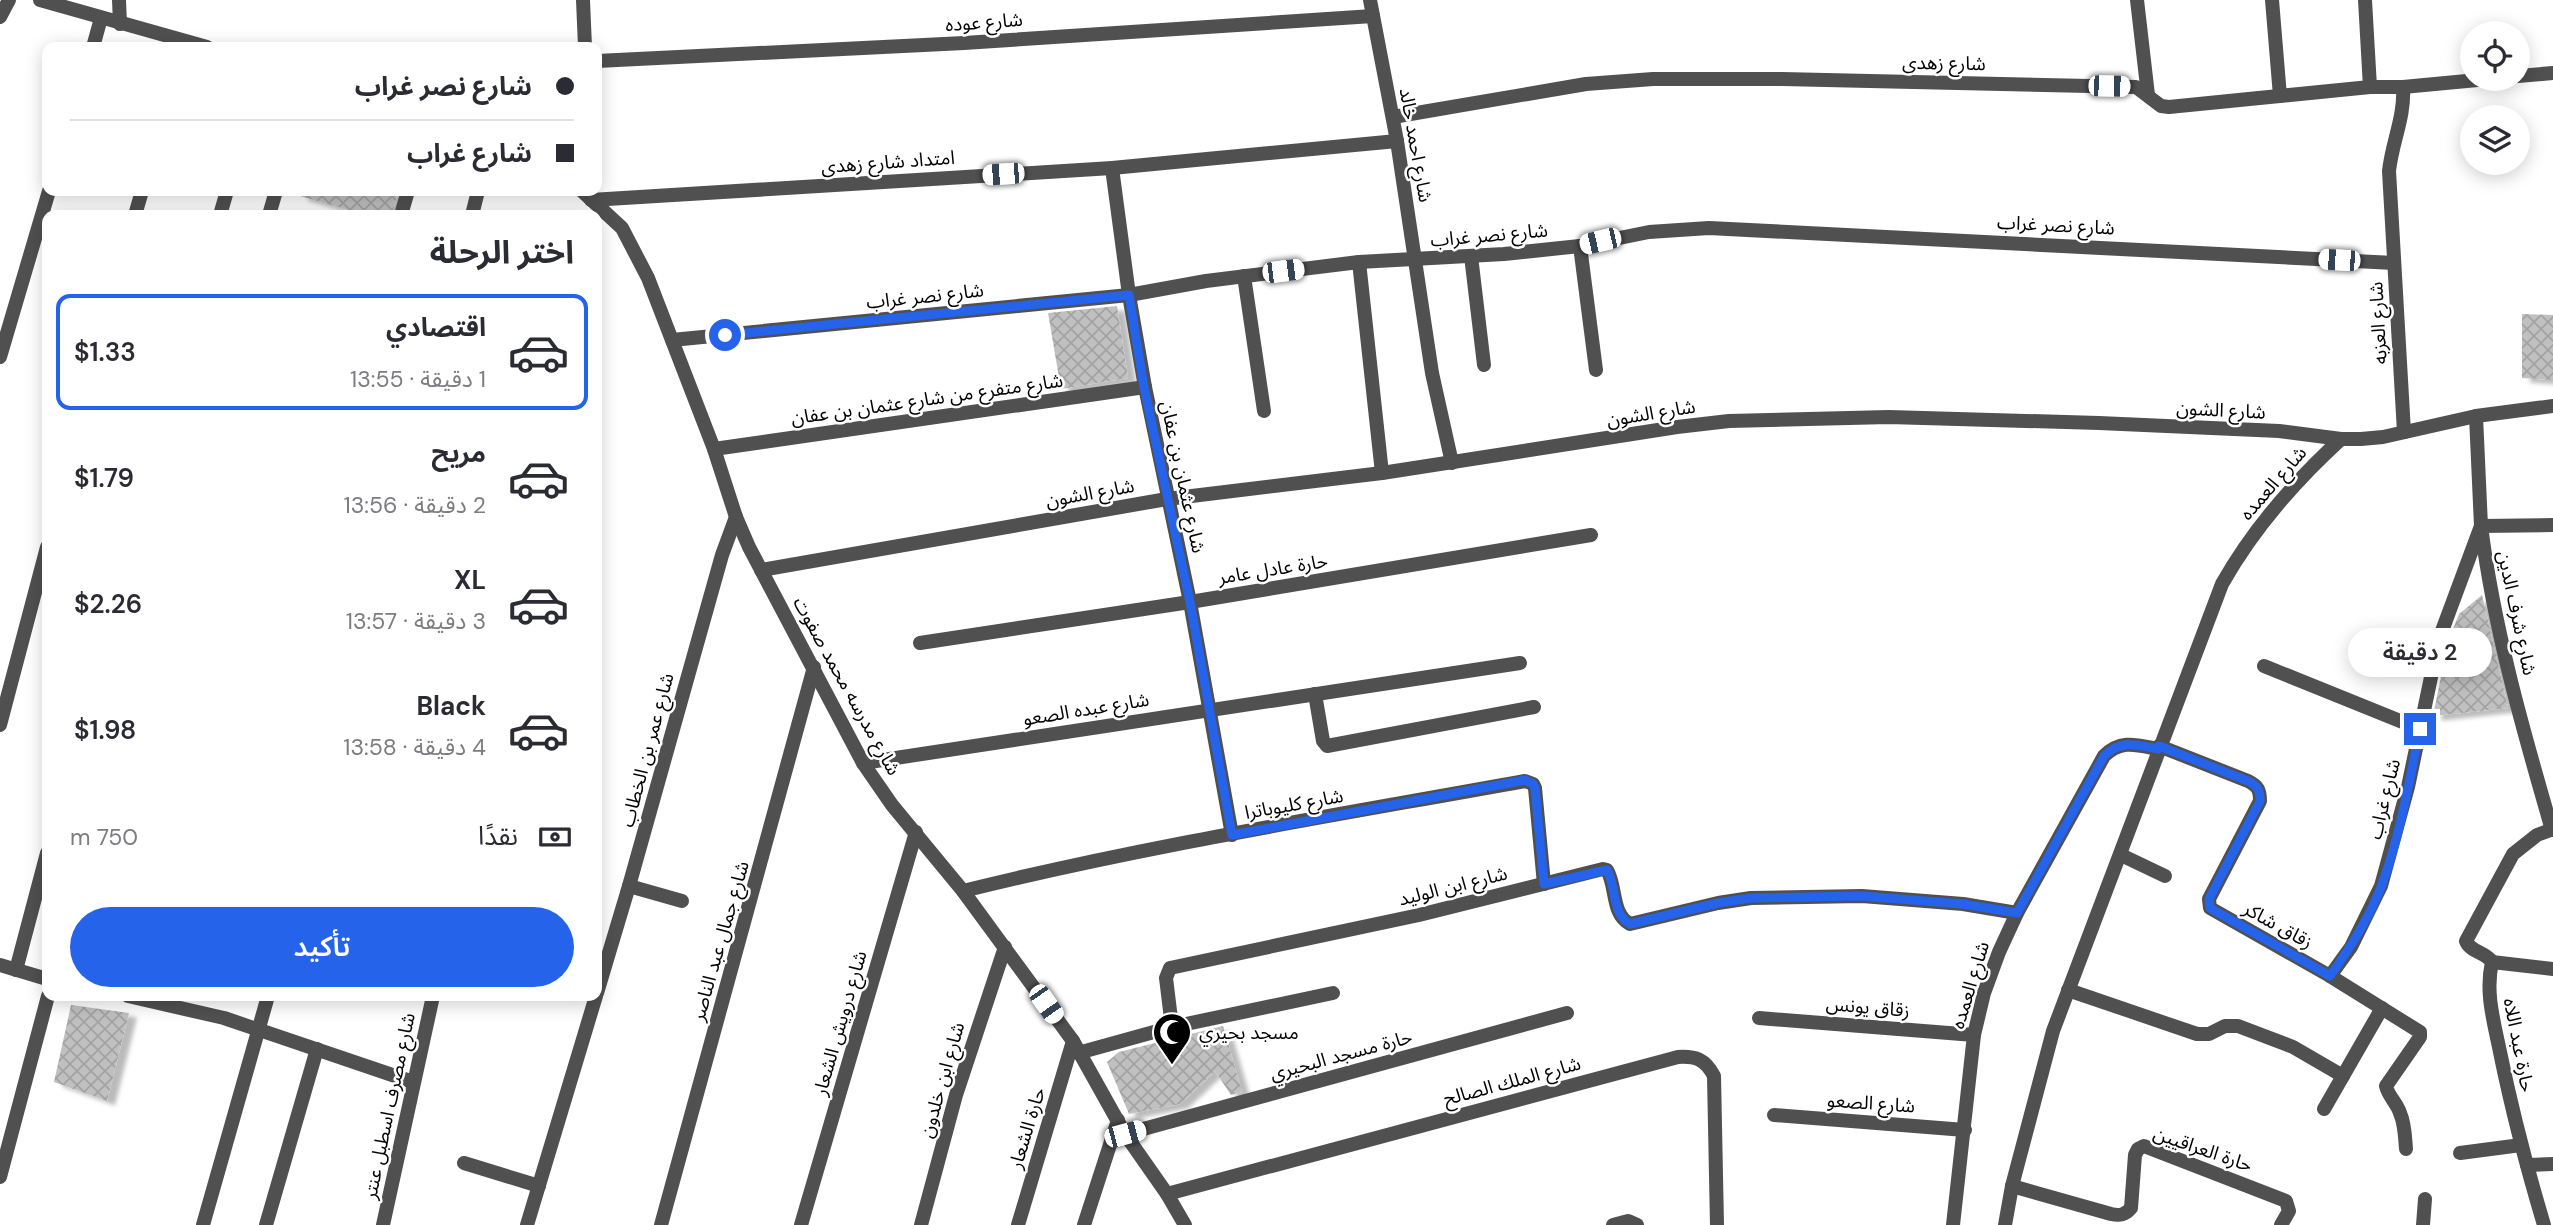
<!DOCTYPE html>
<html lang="ar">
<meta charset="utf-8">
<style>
:root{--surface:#fff;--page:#f7f7f7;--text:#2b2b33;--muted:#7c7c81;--line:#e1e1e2;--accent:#2563eb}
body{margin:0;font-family:"DM Sans","Noto Sans Arabic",sans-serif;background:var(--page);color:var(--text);direction:rtl;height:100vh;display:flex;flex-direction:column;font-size:26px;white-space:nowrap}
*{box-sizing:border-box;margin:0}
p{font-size:23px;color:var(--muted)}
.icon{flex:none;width:38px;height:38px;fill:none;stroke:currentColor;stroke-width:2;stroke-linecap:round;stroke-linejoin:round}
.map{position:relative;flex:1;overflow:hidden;direction:ltr}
.details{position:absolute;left:42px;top:210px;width:560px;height:791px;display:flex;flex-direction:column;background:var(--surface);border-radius:14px;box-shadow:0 4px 18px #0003;direction:rtl}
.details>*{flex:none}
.guide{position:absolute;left:42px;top:42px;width:560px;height:154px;border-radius:14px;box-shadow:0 4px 18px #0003;direction:rtl;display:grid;align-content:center;height:154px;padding:0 28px;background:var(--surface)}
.buttons{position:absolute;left:2460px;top:21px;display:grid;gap:14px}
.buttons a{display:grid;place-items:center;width:70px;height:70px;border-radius:50%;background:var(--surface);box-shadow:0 4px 18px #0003;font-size:35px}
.end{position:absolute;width:32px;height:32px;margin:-16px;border:9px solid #2563eb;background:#fff;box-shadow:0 0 0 4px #fff}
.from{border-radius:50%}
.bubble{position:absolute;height:49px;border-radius:24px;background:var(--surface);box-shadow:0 4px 18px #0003;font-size:23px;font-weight:600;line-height:49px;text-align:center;direction:rtl}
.car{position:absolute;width:21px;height:42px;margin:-21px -10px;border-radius:9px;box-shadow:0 0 5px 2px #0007;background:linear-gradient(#fff 24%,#345 0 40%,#fff 0 76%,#345 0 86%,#fff 0)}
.guide b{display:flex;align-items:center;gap:24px;height:66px;font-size:26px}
.guide b+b{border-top:2px solid var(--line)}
.guide i{width:18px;height:18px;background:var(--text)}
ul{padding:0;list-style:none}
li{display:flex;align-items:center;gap:21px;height:116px;margin:0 14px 10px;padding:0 14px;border:4px solid transparent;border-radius:14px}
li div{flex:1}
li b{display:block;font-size:26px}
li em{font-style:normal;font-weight:600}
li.active{border-color:var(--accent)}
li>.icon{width:63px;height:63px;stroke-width:1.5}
h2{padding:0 28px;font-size:32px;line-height:84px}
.pay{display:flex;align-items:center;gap:18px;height:77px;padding:0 28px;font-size:26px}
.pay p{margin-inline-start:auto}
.cta{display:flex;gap:14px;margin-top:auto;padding:14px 28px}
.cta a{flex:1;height:80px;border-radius:42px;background:var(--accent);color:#fff;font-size:28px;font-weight:600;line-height:80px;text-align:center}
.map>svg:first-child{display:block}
</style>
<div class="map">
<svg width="2553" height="1225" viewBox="0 0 2553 1225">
<defs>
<pattern id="building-cross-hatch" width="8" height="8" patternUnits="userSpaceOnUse" patternTransform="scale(1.75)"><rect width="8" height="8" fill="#c0c0c0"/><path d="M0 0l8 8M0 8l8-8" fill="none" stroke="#a3a3a3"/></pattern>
<filter id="shadow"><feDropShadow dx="8" dy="4.5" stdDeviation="2" flood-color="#0004"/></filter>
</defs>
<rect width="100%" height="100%" fill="#fff"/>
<g fill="url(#building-cross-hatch)" filter="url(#shadow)">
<polygon points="301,191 398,191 392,215 365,215 300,196"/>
<polygon points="1117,306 1128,378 1061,389 1048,313"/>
<polygon points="2522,314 2553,315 2553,380 2522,378"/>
<polygon points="2482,595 2508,708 2433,716 2448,642 2459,614"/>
<polygon points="71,1005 129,1013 107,1101 54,1082"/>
<polygon points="1223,1026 1242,1092 1231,1095 1215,1071 1180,1104 1129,1114 1107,1062 1119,1052"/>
</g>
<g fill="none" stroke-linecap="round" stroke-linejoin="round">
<g stroke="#505050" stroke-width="14">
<polyline points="40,0 207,47"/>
<polyline points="119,0 120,24"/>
<polyline points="583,0 585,47"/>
<polyline points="1370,0 1397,141 1432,373 1452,463"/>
<polyline points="2137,0 2148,95"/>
<polyline points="2272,0 2280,96"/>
<polyline points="2365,0 2370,87"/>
<polyline points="0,17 9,0"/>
<polyline points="93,47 101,18"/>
<polyline points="597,61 964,43 1373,16"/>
<polyline points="2518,76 2553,73"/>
<path d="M2403 87C2405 117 2392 142 2389 171L2404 432"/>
<polyline points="1393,117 1586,84 1653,79 1782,79 2136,87 2161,106 2169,107 2370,87 2403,87 2488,79"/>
<polyline points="1112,168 1129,295 1145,387 1190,602 1232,835"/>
<polyline points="582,191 622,228 648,278 714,449 736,517 749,547 863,763 892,805 963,891 1073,1041 1125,1134 1167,1194 1185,1225"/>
<polyline points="591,200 1112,168 1397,141"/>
<polyline points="135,215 142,191"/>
<polyline points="220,215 227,191"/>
<polyline points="269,215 276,191"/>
<polyline points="401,215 408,191"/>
<polyline points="472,215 478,191"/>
<polyline points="1580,246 1596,370"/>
<polyline points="1471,256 1484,365"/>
<polyline points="1359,262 1382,473"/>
<polyline points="1244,276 1264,411"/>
<polyline points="672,340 1129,295 1206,281 1359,262 1504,254 1580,246 1649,232 1709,228 2394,263"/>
<polyline points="0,357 49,191"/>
<polyline points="714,449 1145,387"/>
<polyline points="761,570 1167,499 1382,473 1677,427 1729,421 1889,417 2099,423 2279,431 2341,439 2361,439 2383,437 2476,416 2553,406"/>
<polyline points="920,643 1190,602 1591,535"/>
<polyline points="2264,666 2420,729"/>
<polyline points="1315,694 1323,741 1327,746 1534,707"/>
<polyline points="0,725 47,547"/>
<path d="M2159 746 2248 781C2258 786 2260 790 2260 801L2209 899 2210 908 2330 976 2420 1032V1037L2386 1086C2388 1096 2397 1103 2400 1113 2405 1124 2405 1137 2406 1149"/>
<polyline points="863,763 1520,663"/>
<path d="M2552 830C2523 730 2494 629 2481 526L2553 525"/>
<polyline points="2121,855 2165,876"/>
<polyline points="629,886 682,901"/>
<path d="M963 891C1148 845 1338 815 1525 781L1533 784 1535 788 1544 884"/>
<polyline points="2492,962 2553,969"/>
<polyline points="0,965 47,979"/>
<polyline points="16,970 47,853"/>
<polyline points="2330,976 2351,947 2381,886 2408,787 2439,639 2481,526 2476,416"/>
<polyline points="2068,990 2197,1034 2209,1034 2225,1026 2238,1026 2293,1047 2343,1076"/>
<polyline points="597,993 629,886 722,555 736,517"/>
<polyline points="128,996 224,1018 413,1082"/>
<polyline points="1759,1018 1974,1035"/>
<path d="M1172 1027 1166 978 1170 968 1419 915 1603 869 1607 870C1617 887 1611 914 1630 924L1718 903 1751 898 1862 896 1963 904 2017 913"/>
<polyline points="1078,1053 1172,1027 1333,993"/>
<polyline points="2324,1109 2382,1008"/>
<polyline points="1774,1115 1965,1130"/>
<polyline points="1125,1134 1567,1013"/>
<polyline points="2460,1153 2521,1145"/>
<polyline points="464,1163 539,1186"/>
<polyline points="2527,1165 2553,1164"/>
<polyline points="0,1177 48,996"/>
<path d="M2012 1186 2111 1214C2120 1216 2125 1215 2131 1208L2135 1155 2138 1149 2144 1146 2286 1201 2289 1211 2281 1225"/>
<path d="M1167 1194 1678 1057C1696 1056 1705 1059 1714 1076L1717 1225"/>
<polyline points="203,1225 268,996"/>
<polyline points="266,1225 317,1049"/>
<polyline points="383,1225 433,996"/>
<polyline points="527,1225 596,996"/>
<polyline points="661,1225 814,667"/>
<polyline points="801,1225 916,832"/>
<polyline points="921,1225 956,1095 1005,947"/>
<polyline points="1018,1225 1073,1041"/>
<polyline points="1084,1225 1118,1120"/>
<polyline points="1613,1225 1628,1221 1637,1225"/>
<path d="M1953 1225 1974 1035 1984 993 1999 952 2017 913 2104 756C2121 739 2137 745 2158 749"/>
<path d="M2005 1225 2012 1186 2053 1031 2222 584C2253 529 2294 482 2341 439"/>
<polyline points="2423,1225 2425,1199"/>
<path d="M2544 1225C2527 1168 2512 1111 2500 1052 2494 1022 2485 993 2492 962 2486 952 2470 952 2466 941L2513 854 2537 835 2553 829"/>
</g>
</g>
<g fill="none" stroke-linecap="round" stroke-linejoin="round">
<path stroke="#2563eb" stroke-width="9" d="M725 335 1129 295 1144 387 1190 602 1232 835 1525 780 1533 784 1535 788 1544 884 1607 870C1617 887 1611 914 1630 924L1718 903 1751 898 1861 896 1963 904 2017 913 2104 756C2121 739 2137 745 2158 749L2159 746 2248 781C2258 786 2260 790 2260 801L2209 899 2210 908 2330 976C2350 948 2369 919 2381 887 2400 837 2409 782 2420 729"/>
</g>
<defs>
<symbol id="mosque-pin" viewBox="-11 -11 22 30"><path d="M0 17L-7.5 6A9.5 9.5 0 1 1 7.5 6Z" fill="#000" stroke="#fff"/><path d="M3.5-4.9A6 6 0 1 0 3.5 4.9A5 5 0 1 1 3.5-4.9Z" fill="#fff"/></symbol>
</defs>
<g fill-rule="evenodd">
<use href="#mosque-pin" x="1150" y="1010" width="44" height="60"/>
</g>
<g text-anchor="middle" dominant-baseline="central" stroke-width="5" stroke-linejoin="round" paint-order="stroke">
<g font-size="19" fill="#000" stroke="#fff">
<text transform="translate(984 22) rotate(-4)">شارع عوده</text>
<text transform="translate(1944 63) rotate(1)">شارع زهدى</text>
<text transform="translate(1416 145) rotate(80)">شارع احمد خالد</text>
<text transform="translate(888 162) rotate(-4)">امتداد شارع زهدى</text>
<text transform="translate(2056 225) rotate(3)">شارع نصر غراب</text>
<text transform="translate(1489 235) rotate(-5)">شارع نصر غراب</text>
<text transform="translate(925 296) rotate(-6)">شارع نصر غراب</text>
<text transform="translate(2378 323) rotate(-93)">شارع العزبه</text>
<text transform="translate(927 399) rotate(-8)">شارع متفرع من شارع عثمان بن عفان</text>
<text transform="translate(2221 410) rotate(3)">شارع الشون</text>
<text transform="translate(1651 413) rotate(-9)">شارع الشون</text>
<text transform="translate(1183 477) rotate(78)">شارع عثمان بن عفان</text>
<text transform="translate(2273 483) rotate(-49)">شارع العمده</text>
<text transform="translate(1090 493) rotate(-10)">شارع الشون</text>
<text transform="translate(1273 569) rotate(-9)">حارة عادل عامر</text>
<text transform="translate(2517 613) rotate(78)">شارع شرف الدين</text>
<text transform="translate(847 686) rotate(61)">شارع مدرسه محمد صفوت</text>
<text transform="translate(1086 709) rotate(-9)">شارع عبده الصعو</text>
<text transform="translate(647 750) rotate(-75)">شارع عمر بن الخطاب</text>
<text transform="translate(2384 799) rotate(-76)">شارع غراب</text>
<text transform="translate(1294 804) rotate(-10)">شارع كليوباترا</text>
<text transform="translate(1453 886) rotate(-14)">شارع ابن الوليد</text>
<text transform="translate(2278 925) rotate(29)">زقاق شاكر</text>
<text transform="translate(720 941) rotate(-74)">شارع جمال عبد الناصر</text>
<text transform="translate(1970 985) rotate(-73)">شارع العمده</text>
<text transform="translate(1868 1007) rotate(5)">زقاق يونس</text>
<text transform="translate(840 1023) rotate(-74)">شارع درويش الشعار</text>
<text transform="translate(2519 1045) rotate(79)">حارة عبد اللاه</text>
<text transform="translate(1341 1055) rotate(-15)">حارة مسجد البحيري</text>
<text transform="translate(942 1080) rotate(-74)">شارع ابن خلدون</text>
<text transform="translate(1512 1081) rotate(-15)">شارع الملك الصالح</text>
<text transform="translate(1871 1103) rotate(4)">شارع الصعو</text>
<text transform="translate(389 1106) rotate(-78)">شارع مصرف اسطبل عنتر</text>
<text transform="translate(1027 1128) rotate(-73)">حارة الشعار</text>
<text transform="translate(2203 1149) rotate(19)">حارة العراقيين</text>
</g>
<g font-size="19" fill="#000" stroke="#fff" text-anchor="start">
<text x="1199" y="1032">مسجد بحيري</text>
</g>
</g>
</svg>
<div class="buttons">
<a><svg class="icon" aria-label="locate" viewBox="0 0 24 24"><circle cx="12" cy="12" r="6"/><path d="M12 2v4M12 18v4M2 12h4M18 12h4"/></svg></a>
<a><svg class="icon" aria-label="layers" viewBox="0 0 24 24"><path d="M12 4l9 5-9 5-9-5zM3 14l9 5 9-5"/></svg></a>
</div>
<i class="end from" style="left:725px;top:335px"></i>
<i class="end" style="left:2420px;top:729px"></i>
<div class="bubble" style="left:2348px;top:628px;width:144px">2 دقيقة</div>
<i class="car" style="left:2109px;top:86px;rotate:91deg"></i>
<i class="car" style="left:1003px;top:174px;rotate:266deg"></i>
<i class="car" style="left:1600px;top:241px;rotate:257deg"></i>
<i class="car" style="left:2339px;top:260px;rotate:273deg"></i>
<i class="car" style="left:1283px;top:271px;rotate:83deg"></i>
<i class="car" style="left:1046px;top:1004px;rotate:145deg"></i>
<i class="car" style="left:1125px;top:1134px;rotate:75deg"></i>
<div class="guide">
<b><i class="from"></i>شارع نصر غراب</b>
<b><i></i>شارع غراب</b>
</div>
<section class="details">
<h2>اختر الرحلة</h2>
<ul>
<li class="active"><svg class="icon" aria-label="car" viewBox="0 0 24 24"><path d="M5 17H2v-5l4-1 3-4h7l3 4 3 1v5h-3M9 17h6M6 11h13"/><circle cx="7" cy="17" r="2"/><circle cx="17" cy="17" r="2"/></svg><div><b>اقتصادي</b><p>1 دقيقة · 13:55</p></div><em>$1.33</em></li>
<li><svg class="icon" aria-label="car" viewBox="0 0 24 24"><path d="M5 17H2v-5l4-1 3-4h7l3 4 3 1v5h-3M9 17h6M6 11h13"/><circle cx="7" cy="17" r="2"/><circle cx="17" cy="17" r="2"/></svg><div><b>مريح</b><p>2 دقيقة · 13:56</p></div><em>$1.79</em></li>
<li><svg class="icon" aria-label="car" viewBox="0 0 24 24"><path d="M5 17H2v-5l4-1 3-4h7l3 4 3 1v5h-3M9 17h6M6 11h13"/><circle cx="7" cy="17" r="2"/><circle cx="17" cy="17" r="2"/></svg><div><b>XL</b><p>3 دقيقة · 13:57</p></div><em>$2.26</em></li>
<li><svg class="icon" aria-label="car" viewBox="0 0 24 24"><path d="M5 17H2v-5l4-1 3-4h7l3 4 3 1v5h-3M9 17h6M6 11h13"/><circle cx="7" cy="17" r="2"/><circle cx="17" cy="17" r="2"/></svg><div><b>Black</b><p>4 دقيقة · 13:58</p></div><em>$1.98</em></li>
</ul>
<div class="pay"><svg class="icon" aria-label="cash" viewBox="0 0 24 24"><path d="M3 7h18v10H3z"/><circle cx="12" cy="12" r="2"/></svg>نقدًا<p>750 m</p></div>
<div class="cta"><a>تأكيد</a></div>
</section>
</div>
